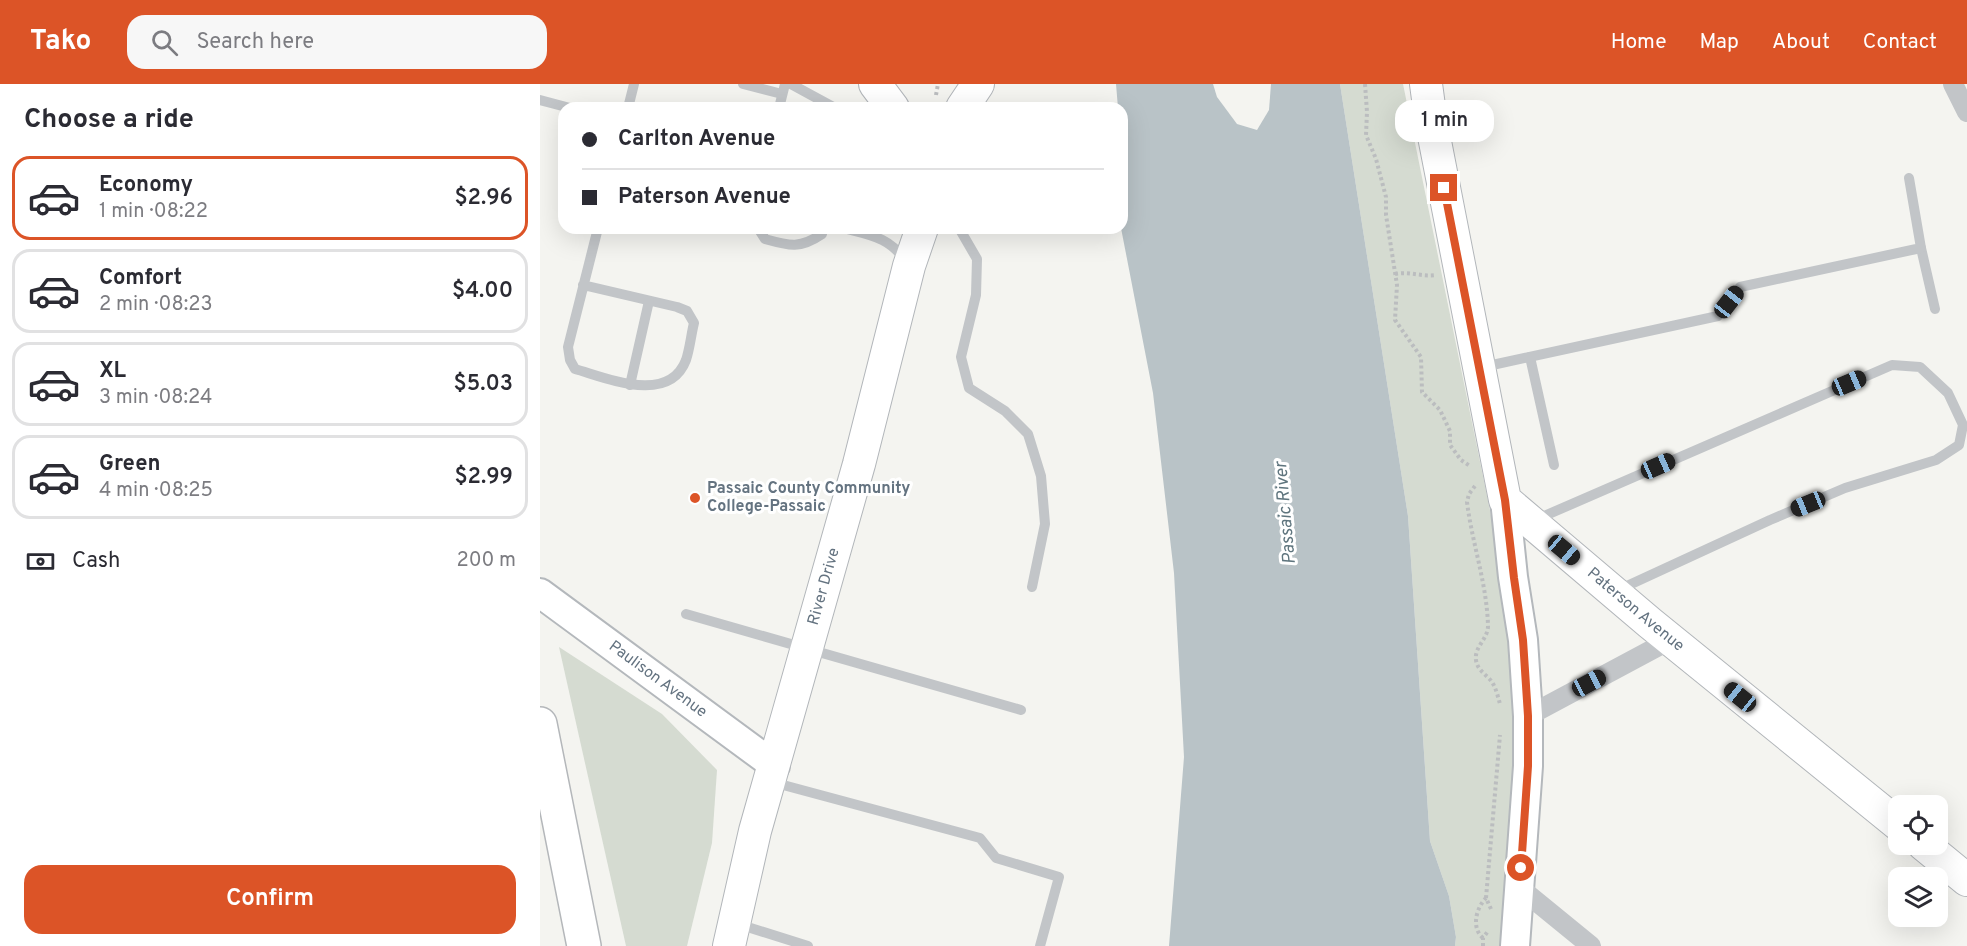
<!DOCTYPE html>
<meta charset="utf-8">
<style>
:root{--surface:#fff;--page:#f7f7f7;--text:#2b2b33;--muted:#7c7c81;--line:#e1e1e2;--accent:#dc5427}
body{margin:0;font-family:Overpass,sans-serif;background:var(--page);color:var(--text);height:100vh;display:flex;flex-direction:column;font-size:22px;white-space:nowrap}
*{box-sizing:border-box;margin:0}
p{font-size:20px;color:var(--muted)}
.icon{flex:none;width:33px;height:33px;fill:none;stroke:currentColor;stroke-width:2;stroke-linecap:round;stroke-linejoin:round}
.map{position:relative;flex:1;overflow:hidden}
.drawer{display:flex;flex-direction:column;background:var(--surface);width:540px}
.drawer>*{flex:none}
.guide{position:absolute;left:18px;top:18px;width:570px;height:132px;border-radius:18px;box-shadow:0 6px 24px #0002;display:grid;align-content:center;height:132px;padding:0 24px;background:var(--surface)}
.buttons{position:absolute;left:1348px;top:711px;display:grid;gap:12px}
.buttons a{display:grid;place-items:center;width:60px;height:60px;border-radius:12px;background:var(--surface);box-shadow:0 6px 24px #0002;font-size:30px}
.end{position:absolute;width:27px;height:27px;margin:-14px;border:8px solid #dc5427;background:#fff;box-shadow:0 0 0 3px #fff}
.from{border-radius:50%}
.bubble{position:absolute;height:42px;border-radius:18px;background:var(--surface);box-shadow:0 6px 24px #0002;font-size:20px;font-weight:600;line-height:42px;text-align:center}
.car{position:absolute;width:18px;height:36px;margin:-18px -9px;border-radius:8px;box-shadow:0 0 4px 2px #0007;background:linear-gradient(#222 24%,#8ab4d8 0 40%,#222 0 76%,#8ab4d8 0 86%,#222 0)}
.guide b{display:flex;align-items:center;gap:21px;height:57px;font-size:22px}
.guide b+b{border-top:2px solid var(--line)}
.guide i{width:15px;height:15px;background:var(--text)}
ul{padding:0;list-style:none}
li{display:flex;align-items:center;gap:18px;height:84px;margin:0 12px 9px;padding:0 12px;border:3px solid var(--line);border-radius:18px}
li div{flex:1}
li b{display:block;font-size:22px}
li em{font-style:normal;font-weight:600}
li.on{border-color:var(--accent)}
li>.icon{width:54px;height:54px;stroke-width:1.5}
h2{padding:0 24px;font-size:27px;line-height:72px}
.pay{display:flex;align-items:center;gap:15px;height:66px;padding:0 24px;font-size:22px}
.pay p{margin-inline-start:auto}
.action{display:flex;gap:12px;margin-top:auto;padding:12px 24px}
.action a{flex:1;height:69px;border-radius:18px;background:var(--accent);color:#fff;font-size:24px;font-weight:600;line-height:69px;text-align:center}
header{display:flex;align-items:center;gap:36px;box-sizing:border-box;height:84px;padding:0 30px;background:var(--accent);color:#fff}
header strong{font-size:28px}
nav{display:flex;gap:33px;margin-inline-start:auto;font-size:21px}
.search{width:420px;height:54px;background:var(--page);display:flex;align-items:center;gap:15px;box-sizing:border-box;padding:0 21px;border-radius:18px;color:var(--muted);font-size:22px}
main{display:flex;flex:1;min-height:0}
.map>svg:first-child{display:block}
</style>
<header>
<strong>Tako</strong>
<div class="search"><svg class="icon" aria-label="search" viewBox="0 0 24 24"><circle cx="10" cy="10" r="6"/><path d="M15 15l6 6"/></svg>Search here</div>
<nav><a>Home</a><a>Map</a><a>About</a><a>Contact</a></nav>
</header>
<main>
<section class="drawer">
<h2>Choose a ride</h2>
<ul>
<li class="on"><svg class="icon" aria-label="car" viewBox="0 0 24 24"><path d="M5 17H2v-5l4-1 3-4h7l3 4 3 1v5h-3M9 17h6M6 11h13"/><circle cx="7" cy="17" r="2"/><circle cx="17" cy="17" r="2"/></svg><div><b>Economy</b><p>1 min · 08:22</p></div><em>$2.96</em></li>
<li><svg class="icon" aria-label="car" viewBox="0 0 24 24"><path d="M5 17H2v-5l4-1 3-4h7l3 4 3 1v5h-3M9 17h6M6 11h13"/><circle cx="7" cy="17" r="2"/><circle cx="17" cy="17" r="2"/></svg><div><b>Comfort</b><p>2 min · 08:23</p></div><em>$4.00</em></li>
<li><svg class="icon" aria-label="car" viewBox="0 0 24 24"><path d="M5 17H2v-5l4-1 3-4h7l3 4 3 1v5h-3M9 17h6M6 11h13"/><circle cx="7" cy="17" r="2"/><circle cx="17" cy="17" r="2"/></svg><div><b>XL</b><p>3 min · 08:24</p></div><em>$5.03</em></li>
<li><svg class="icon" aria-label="car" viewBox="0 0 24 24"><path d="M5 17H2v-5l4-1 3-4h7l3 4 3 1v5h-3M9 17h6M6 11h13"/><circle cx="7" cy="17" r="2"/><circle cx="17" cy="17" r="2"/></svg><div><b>Green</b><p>4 min · 08:25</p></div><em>$2.99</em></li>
</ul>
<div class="pay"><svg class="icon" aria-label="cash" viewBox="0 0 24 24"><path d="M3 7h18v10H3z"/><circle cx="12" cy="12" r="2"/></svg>Cash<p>200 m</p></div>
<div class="action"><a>Confirm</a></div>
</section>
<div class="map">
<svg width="1427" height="862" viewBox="0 0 1427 862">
<rect width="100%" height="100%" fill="#f4f4f0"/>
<g fill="#d5dbd1">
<polygon points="800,0 863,0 958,466 967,514 966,542 977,555 975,732 963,862 915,862 916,853 909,812 890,757 868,432"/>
<polygon points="19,563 122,630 177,686 172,759 147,862 86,862"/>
</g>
<polygon fill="#b9c3c7" points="576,0 800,0 868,432 890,757 909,812 916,853 915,862 629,862 644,673 634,489 613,309 581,144 582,24 578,24"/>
<polygon fill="#f4f4f0" points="673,0 731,0 729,26 717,46 697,40 677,13"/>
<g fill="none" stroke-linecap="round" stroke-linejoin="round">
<defs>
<g id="secondary">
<polyline points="965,416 973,493 983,556 988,632 988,682 975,862"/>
<path id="s1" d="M0 509 235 682"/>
</g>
<g id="primary">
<polyline points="335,0 353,24"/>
<path id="s2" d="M886 0 891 37 965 416 1110 539 1359 741"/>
<polyline points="422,24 438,0"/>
<polyline points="1383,760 1427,796"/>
<path id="s3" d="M189 862 215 747 319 380 369 182 382 144"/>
</g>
<polyline id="highway" points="0,640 44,862"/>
</defs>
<use href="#secondary" stroke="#b4b8bc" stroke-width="32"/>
<use href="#primary" stroke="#b2b6ba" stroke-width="34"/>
<use href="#highway" stroke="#b4b7ba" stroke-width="36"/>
<g stroke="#bbbdbf" stroke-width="4" stroke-dasharray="3 3" stroke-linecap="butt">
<polyline points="825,0 827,28 826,51 836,75 846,113 846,131 857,201 855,236 881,273 882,308 900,326 910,347 910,361 921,376 930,382"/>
<polyline points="396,11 398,0"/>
<path d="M855 190C869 187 882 193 896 191"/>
<path d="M935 402 929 410 927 418C932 459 947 500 948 542 948 555 934 563 936 576 937 586 947 591 952 598 956 604 958 613 960 620"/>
<polyline points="951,825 946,814 960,651"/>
<path d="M943 854C931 844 936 824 946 814"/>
<polyline points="943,862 943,854 948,847"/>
</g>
<g stroke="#c2c5c8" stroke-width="10">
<polyline points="203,0 242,10"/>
<polyline points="251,0 295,24"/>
<polyline points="0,16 30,24"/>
<polyline points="88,24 94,0"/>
<polyline points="239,24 245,0"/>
<path d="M218 144 225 155C250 162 260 165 282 150L283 144"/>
<path d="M303 144C330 151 350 153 366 178"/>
<polyline points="419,144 437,175 436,211 421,273 429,304 465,327 488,350 501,392 505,440 492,503"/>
<polyline points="1381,164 1395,225"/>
<path d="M43 201 137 223 147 227 154 239C151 251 150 264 146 276 129 321 67 294 35 285L30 276 28 263 58 144"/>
<polyline points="990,273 1014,381"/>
<polyline points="943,283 1178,232 1200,203 1381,164 1369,94"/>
<polyline points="90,301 109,217"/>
<polyline points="995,436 1352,281 1380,283 1408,309 1423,341 1419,361 1396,376 1305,404 1230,436 1076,507"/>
<polyline points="146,530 481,626"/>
<polyline points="232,698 440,754 456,774 519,793 500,862"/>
<polyline points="198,840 268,862"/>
</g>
<g stroke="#c2c5c8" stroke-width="20">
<polyline points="1413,0 1427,28"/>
<polyline points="988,632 1130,556"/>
<polyline points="980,804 1051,862"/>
</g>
<use href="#secondary" stroke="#fff" stroke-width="28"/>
<use href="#primary" stroke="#fff" stroke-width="32"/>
<use href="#highway" stroke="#fff" stroke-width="33"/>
</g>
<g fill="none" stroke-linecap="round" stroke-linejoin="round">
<polyline stroke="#dc5427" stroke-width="8" points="904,104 965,416 974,494 983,556 988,632 988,682 981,784"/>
</g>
<circle fill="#dc5427" stroke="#fff" stroke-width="2" cx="155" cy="414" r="6"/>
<g text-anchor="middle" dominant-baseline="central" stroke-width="6" stroke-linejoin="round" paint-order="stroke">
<g font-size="16" font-weight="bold" fill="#647380" stroke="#fff" text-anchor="start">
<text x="167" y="405">Passaic County Community<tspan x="167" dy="18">College-Passaic</tspan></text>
</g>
<g font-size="16" fill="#647380" stroke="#fff">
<text stroke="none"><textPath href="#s3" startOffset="372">River Drive</textPath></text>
<text stroke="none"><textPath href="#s2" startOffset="594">Paterson Avenue</textPath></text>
<text stroke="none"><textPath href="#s1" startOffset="146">Paulison Avenue</textPath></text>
</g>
<g font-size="18" font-style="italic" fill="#5f757e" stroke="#fff">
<text transform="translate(746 429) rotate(-95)">Passaic River</text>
</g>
</g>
</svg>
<div class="buttons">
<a><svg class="icon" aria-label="locate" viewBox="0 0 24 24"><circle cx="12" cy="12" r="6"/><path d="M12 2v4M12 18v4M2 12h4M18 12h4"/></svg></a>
<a><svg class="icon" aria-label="layers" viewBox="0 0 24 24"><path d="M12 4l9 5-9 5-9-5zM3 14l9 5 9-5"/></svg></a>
</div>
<i class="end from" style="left:981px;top:784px"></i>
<i class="end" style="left:904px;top:104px"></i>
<div class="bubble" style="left:855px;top:16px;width:99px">1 min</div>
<i class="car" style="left:1189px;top:218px;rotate:38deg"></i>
<i class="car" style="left:1309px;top:299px;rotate:67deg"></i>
<i class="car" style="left:1118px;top:382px;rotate:66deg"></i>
<i class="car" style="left:1268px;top:420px;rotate:248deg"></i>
<i class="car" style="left:1024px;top:466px;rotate:130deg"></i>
<i class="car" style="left:1049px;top:599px;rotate:62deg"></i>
<i class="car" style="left:1200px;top:613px;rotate:309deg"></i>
<div class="guide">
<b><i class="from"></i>Carlton Avenue</b>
<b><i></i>Paterson Avenue</b>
</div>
</div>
</main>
